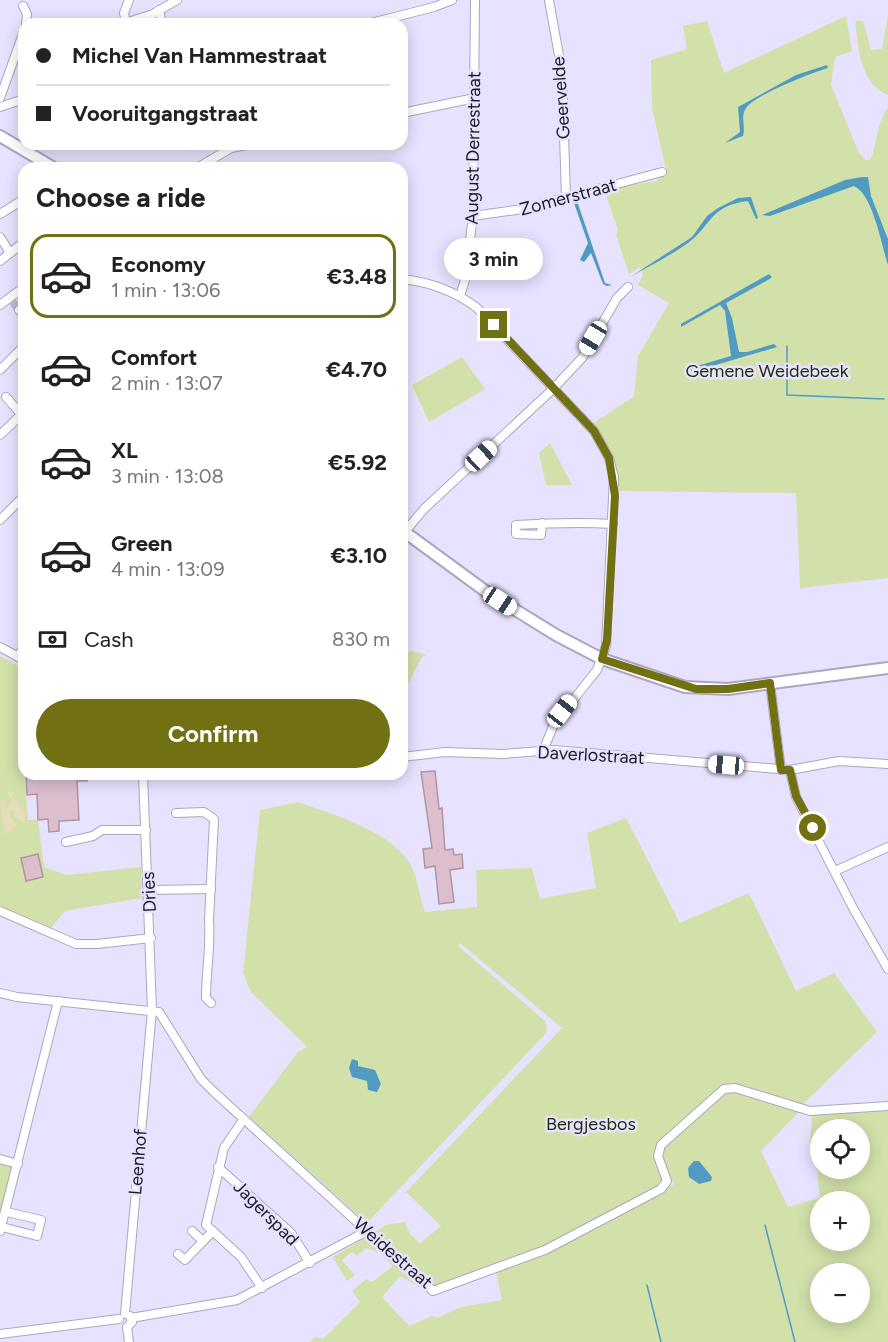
<!DOCTYPE html>
<meta charset="utf-8">
<style>
:root{--surface:#fff;--page:#f6f6f6;--text:#222;--muted:#767676;--line:#e0e0e0;--accent:#717013}
body{margin:0;font-family:Figtree,sans-serif;background:var(--page);color:var(--text);height:100vh;display:flex;flex-direction:column;font-size:22px;white-space:nowrap}
*{box-sizing:border-box;margin:0}
p{font-size:20px;color:var(--muted)}
.icon{flex:none;width:33px;height:33px;fill:none;stroke:currentColor;stroke-width:2;stroke-linecap:round;stroke-linejoin:round}
.map{position:relative;flex:1;overflow:hidden}
.drawer{position:absolute;left:18px;top:162px;width:390px;height:618px;display:flex;flex-direction:column;background:var(--surface);border-radius:18px;box-shadow:0 3px 15px #0003}
.drawer>*{flex:none}
.guide{position:absolute;left:18px;top:18px;width:390px;height:132px;border-radius:18px;box-shadow:0 3px 15px #0003;display:grid;align-content:center;height:132px;padding:0 18px;background:var(--surface)}
.tools{position:absolute;left:810px;top:1119px;display:grid;gap:12px}
.tools a{display:grid;place-items:center;width:60px;height:60px;border-radius:50%;background:var(--surface);box-shadow:0 3px 15px #0003;font-size:30px}
.end{position:absolute;width:27px;height:27px;margin:-14px;border:8px solid #717013;background:#fff;box-shadow:0 0 0 3px #fff}
.from{border-radius:50%}
.bubble{position:absolute;height:42px;border-radius:21px;background:var(--surface);box-shadow:0 3px 15px #0003;font-size:20px;font-weight:700;line-height:42px;text-align:center}
.car{position:absolute;width:18px;height:36px;margin:-18px -9px;border-radius:8px;box-shadow:0 0 4px 2px #0007;background:linear-gradient(#fff 24%,#345 0 40%,#fff 0 76%,#345 0 86%,#fff 0)}
.guide b{display:flex;align-items:center;gap:21px;height:57px;font-size:22px}
.guide b+b{border-top:2px solid var(--line)}
.guide i{width:15px;height:15px;background:var(--text)}
ul{padding:0;list-style:none}
li{display:flex;align-items:center;gap:18px;height:84px;margin:0 12px 9px;padding:0 6px;border:3px solid transparent;border-radius:18px}
li div{flex:1}
li b{display:block;font-size:22px}
li em{font-style:normal;font-weight:700}
li.current{border-color:var(--accent)}
li>.icon{width:54px;height:54px;stroke-width:1.5}
h2{padding:0 18px;font-size:27px;line-height:72px}
.pay{display:flex;align-items:center;gap:15px;height:66px;padding:0 18px;font-size:22px}
.pay p{margin-inline-start:auto}
.cta{display:flex;gap:12px;margin-top:auto;padding:12px 18px}
.cta a{flex:1;height:69px;border-radius:36px;background:var(--accent);color:#fff;font-size:24px;font-weight:700;line-height:69px;text-align:center}
.map>svg:first-child{display:block}
</style>
<div class="map">
<svg width="888" height="1342" viewBox="0 0 888 1342">
<rect width="100%" height="100%" fill="#e7e2fe"/>
<g fill="#d2e1aa" fill-rule="evenodd">
<path d="M888 14V95C859 82 859 49 855 21H863L871 50 882 49Z"/>
<path d="M846 16 852 51 835 57 831 85 859 153 866 160 871 159C876 145 879 117 888 108V578L800 588 796 493 619 491 610 452 591 425 634 396 638 356 669 303 638 285 643 275 640 267 629 274 616 235 618 230 604 189 657 181 666 169 652 108 651 60 687 49 683 26 707 21 724 73Z"/>
<polygon points="462,357 485,389 429,422 412,385"/>
<polygon points="550,443 572,485 546,485 539,453"/>
<polygon points="412,651 427,655 422,657 407,686 402,684 402,653"/>
<polygon points="0,656 24,669 24,774 28,820 38,820 44,867 66,875 141,867 142,898 65,911 49,930 0,906"/>
<path d="M298 802C331 814 395 832 412 867 418 881 420 898 425 912L477 907 476 870 532 868 540 899 596 888 587 833 626 818 680 923 749 893 796 991 834 973 877 1032 801 1106 732 1083 718 1090 736 1091 799 1112 761 1151 788 1207 820 1198 817 1171 810 1147 812 1114 888 1108V1342H310L315 1337 323 1339 360 1302 352 1291 366 1279 372 1282 393 1266 379 1252 366 1248 357 1256 352 1252 342 1260 355 1275 347 1281 333 1257 386 1225 405 1222 410 1234 420 1243 441 1226 406 1192 562 1028 460 943 458 946 545 1021 547 1027 546 1033 367 1223 249 1117 298 1052 307 1047 251 992 243 973 260 810ZM820 1130H860V1168H820ZM672 1180 674 1184 547 1252 496 1272 502 1300 461 1307 437 1318 432 1316 409 1326 382 1297 400 1276 425 1290 547 1245ZM820 1202H860V1240H820ZM820 1274H860V1312H820Z"/>
<polygon points="0,1162 11,1165 13,1169 0,1224"/>
</g>
<polygon fill="#e7ddb8" points="9,791 14,792 12,796 25,812 25,824 13,815 16,809 11,809 9,814 17,826 4,834 0,803 4,798 5,809 7,810 11,799 7,793"/>
<g fill="#519bc3">
<path d="M827 65 828 68C811 73 755 95 746 108 740 117 746 126 743 136L725 143 740 132 738 107 796 75Z"/>
<path d="M862 177H868L871 196 888 239V265C882 247 873 194 854 186L770 216 762 215 845 180Z"/>
<path d="M751 197 758 218 756 219 748 201C709 206 713 224 688 243 670 256 649 266 630 277L692 237 707 216 718 208 738 198Z"/>
<polygon points="577,201 605,283 612,285 607,286 603,284 591,253 584,262 580,260 588,243 574,203"/>
<polygon points="769,274 772,277 768,280 726,303 732,318 739,352 747,352 774,344 777,347 692,372 690,368 731,356 725,311 720,305 681,327 681,324"/>
<polygon points="352,1059 358,1061 358,1066 375,1070 381,1084 377,1092 368,1090 367,1081 352,1077 349,1068"/>
<polygon points="694,1161 699,1161 712,1177 711,1181 699,1184 689,1177 688,1168"/>
</g>
<g fill="none" stroke-linecap="round" stroke-linejoin="round">
<g stroke="#519bc3" stroke-width="1.5">
<polyline points="787,346 787,395 884,399"/>
<polyline points="765,1225 795,1342"/>
<polyline points="647,1285 661,1342"/>
</g>
</g>
<g fill="#dcbecc" stroke="#b195a2" stroke-width="1.5">
<polygon points="435,771 439,809 442,808 445,850 453,849 454,855 462,854 463,868 450,870 454,902 439,904 435,866 425,868 423,849 432,848 421,772"/>
<polygon points="26,774 87,774 87,781 77,781 79,820 59,821 59,831 49,832 48,819 38,820 37,794 27,795"/>
<polygon points="38,854 43,877 26,881 21,858"/>
</g>
<g fill="none" stroke-linecap="round" stroke-linejoin="round">
<polyline stroke="#bfbad3" stroke-width="8" stroke-dasharray="8 4" stroke-linecap="butt" points="13,302 19,310"/>
<defs>
<g id="minor">
<polyline points="549,0 562,72 566,197"/>
<polyline points="23,6 27,14 26,24"/>
<polyline points="159,10 162,24"/>
<polyline points="126,23 124,13 129,0"/>
<polyline points="122,24 153,14 177,0"/>
<polyline points="367,24 434,7 452,0"/>
<polyline points="0,98 24,31"/>
<polyline points="0,107 24,99"/>
<polyline points="402,113 475,98"/>
<polyline points="197,168 231,148 250,144"/>
<polyline points="0,214 24,199"/>
<polyline points="473,216 523,209 662,172"/>
<polyline points="0,237 10,253"/>
<polyline points="0,261 24,242"/>
<path d="M402 279C429 282 455 291 477 308L594 431 609 458 614 477 606 646 597 670 554 724 543 751"/>
<polyline points="460,296 465,280 473,216 475,0"/>
<polyline points="0,305 24,287"/>
<polyline points="19,310 24,315"/>
<polyline points="0,370 21,349"/>
<polyline points="6,397 21,414"/>
<polyline points="0,435 24,412"/>
<polyline points="0,520 24,496"/>
<path d="M542 523 541 535 516 534V525C548 523 580 522 613 524"/>
<polyline points="403,534 424,509 552,390 582,358 617,298 628,287"/>
<polyline points="0,647 24,660"/>
<polyline points="18,657 24,646"/>
<polyline points="770,683 781,770"/>
<polyline points="402,757 445,752 503,754 554,750 790,770 839,761 888,764"/>
<polyline points="790,770 796,797 853,908 888,969"/>
<path d="M176 813 204 812 214 819 209 920C211 946 206 971 206 998L211 1003"/>
<polyline points="66,842 93,836 102,830 146,830"/>
<polyline points="835,871 888,847"/>
<polyline points="149,890 211,889"/>
<polyline points="0,911 76,944 97,944 151,938"/>
<polyline points="0,993 17,997 159,1012 201,1079 214,1092 433,1291 545,1250 661,1189 667,1181 658,1156 661,1145 724,1089 735,1088 810,1111 888,1106"/>
<polyline points="243,1120 224,1148 206,1225 241,1257 262,1288"/>
<polyline points="0,1159 18,1164"/>
<polyline points="218,1167 291,1233 310,1263"/>
<polyline points="2,1227 37,1236 41,1220 7,1212"/>
<polyline points="0,1231 58,1001"/>
<polyline points="192,1231 203,1241"/>
<polyline points="178,1254 185,1260 213,1231"/>
<polyline points="125,1314 152,1010 143,774"/>
<polyline points="131,1318 237,1300 367,1231"/>
<polyline points="0,1334 119,1319"/>
<polyline points="129,1342 127,1327 132,1322 130,1316"/>
</g>
<g id="major">
<polyline points="0,136 54,168"/>
<polyline points="402,530 488,593 556,635 602,659 685,687 728,689 888,668"/>
</g>
</defs>
<use href="#minor" stroke="#aba6c0" stroke-width="10"/>
<use href="#major" stroke="#aba6c0" stroke-width="14"/>
<use href="#minor" stroke="#fff" stroke-width="8"/>
<use href="#major" stroke="#fff" stroke-width="10"/>
</g>
<g fill="none" stroke-linecap="round" stroke-linejoin="round">
<polyline stroke="#717013" stroke-width="8" points="494,325 594,431 609,458 615,496 607,640 602,659 696,689 728,689 770,683 781,770 790,770 796,796 813,828"/>
</g>
<g text-anchor="middle" dominant-baseline="central" stroke-width="5" stroke-linejoin="round" paint-order="stroke">
<g font-size="18" fill="#1d1b25" stroke="#e7e2fe">
<text transform="translate(561 98) rotate(-94)">Geervelde</text>
<text transform="translate(473 148) rotate(-89)">August Derrestraat</text>
<text transform="translate(568 197) rotate(-15)">Zomerstraat</text>
<text transform="translate(591 755) rotate(3)">Daverlostraat</text>
<text transform="translate(149 892) rotate(-93)">Dries</text>
<text transform="translate(138 1162) rotate(-85)">Leenhof</text>
<text transform="translate(266 1213) rotate(45)">Jagerspad</text>
<text transform="translate(393 1253) rotate(41)">Weidestraat</text>
</g>
<g font-size="18" fill="#272e0f" stroke="#e7e2fe">
<text x="767" y="371">Gemene Weidebeek</text>
<text x="591" y="1124">Bergjesbos</text>
</g>
</g>
</svg>
<div class="tools">
<a><svg class="icon" aria-label="locate" viewBox="0 0 24 24"><circle cx="12" cy="12" r="6"/><path d="M12 2v4M12 18v4M2 12h4M18 12h4"/></svg></a>
<a>+</a>
<a>−</a>
</div>
<i class="end from" style="left:813px;top:828px"></i>
<i class="end" style="left:494px;top:325px"></i>
<div class="bubble" style="left:444px;top:238px;width:99px">3 min</div>
<i class="car" style="left:593px;top:338px;rotate:211deg"></i>
<i class="car" style="left:481px;top:456px;rotate:47deg"></i>
<i class="car" style="left:500px;top:601px;rotate:123deg"></i>
<i class="car" style="left:562px;top:711px;rotate:38deg"></i>
<i class="car" style="left:726px;top:765px;rotate:275deg"></i>
<div class="guide">
<b><i class="from"></i>Michel Van Hammestraat</b>
<b><i></i>Vooruitgangstraat</b>
</div>
<section class="drawer">
<h2>Choose a ride</h2>
<ul>
<li class="current"><svg class="icon" aria-label="car" viewBox="0 0 24 24"><path d="M5 17H2v-5l4-1 3-4h7l3 4 3 1v5h-3M9 17h6M6 11h13"/><circle cx="7" cy="17" r="2"/><circle cx="17" cy="17" r="2"/></svg><div><b>Economy</b><p>1 min · 13:06</p></div><em>€3.48</em></li>
<li><svg class="icon" aria-label="car" viewBox="0 0 24 24"><path d="M5 17H2v-5l4-1 3-4h7l3 4 3 1v5h-3M9 17h6M6 11h13"/><circle cx="7" cy="17" r="2"/><circle cx="17" cy="17" r="2"/></svg><div><b>Comfort</b><p>2 min · 13:07</p></div><em>€4.70</em></li>
<li><svg class="icon" aria-label="car" viewBox="0 0 24 24"><path d="M5 17H2v-5l4-1 3-4h7l3 4 3 1v5h-3M9 17h6M6 11h13"/><circle cx="7" cy="17" r="2"/><circle cx="17" cy="17" r="2"/></svg><div><b>XL</b><p>3 min · 13:08</p></div><em>€5.92</em></li>
<li><svg class="icon" aria-label="car" viewBox="0 0 24 24"><path d="M5 17H2v-5l4-1 3-4h7l3 4 3 1v5h-3M9 17h6M6 11h13"/><circle cx="7" cy="17" r="2"/><circle cx="17" cy="17" r="2"/></svg><div><b>Green</b><p>4 min · 13:09</p></div><em>€3.10</em></li>
</ul>
<div class="pay"><svg class="icon" aria-label="cash" viewBox="0 0 24 24"><path d="M3 7h18v10H3z"/><circle cx="12" cy="12" r="2"/></svg>Cash<p>830 m</p></div>
<div class="cta"><a>Confirm</a></div>
</section>
</div>
